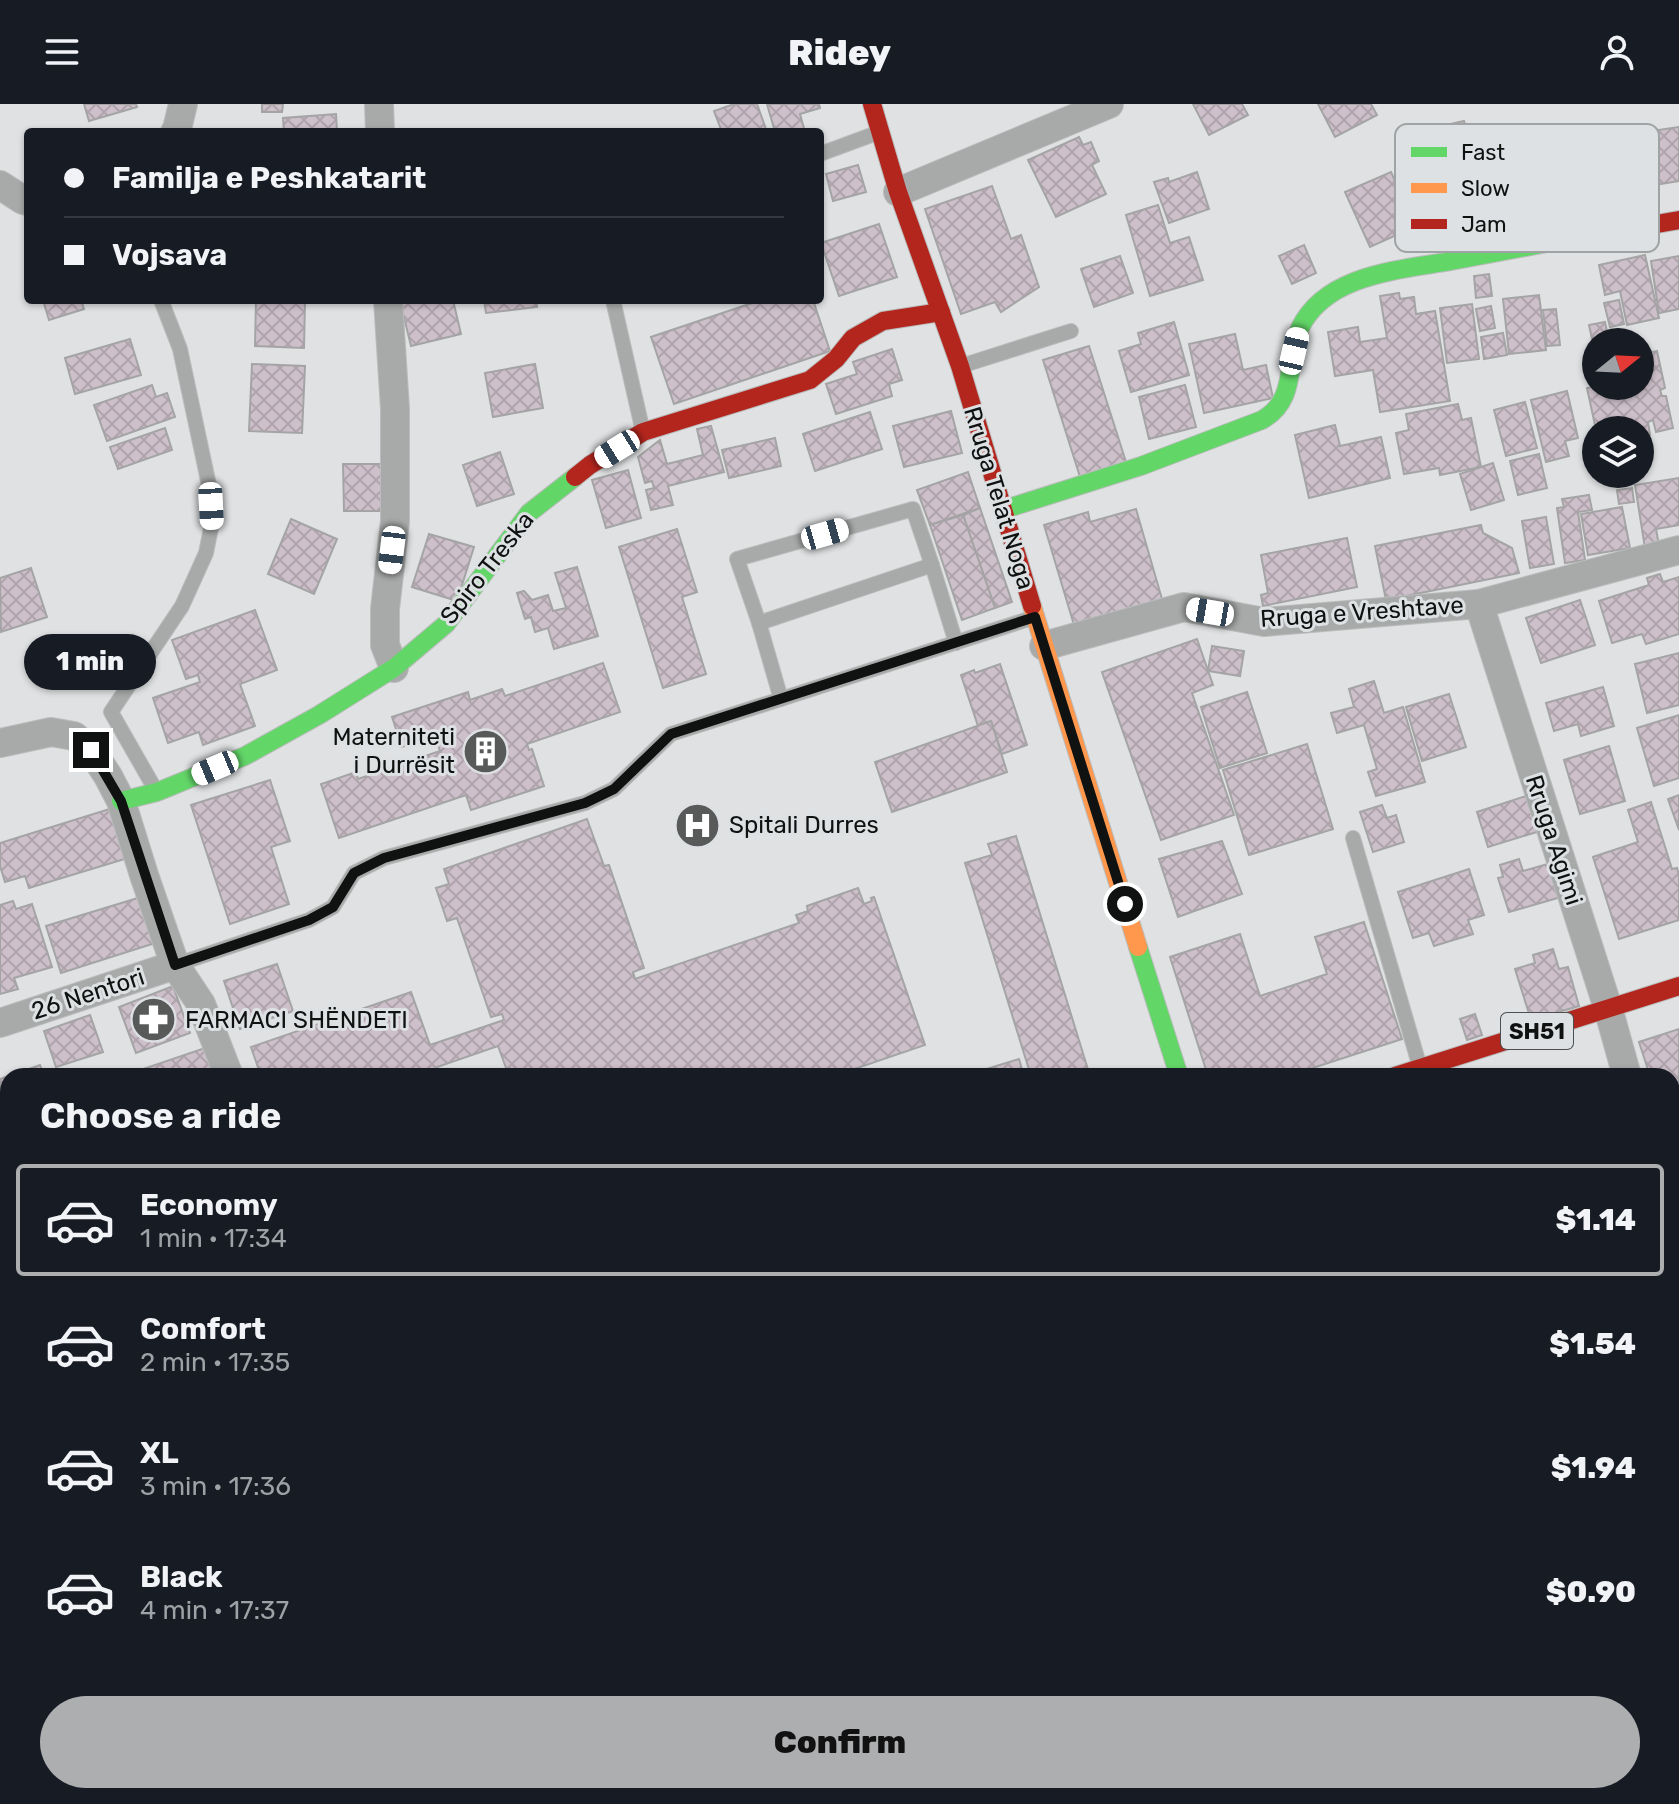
<!DOCTYPE html>
<meta charset="utf-8">
<style>
:root{--surface:#171b24;--page:#242831;--text:#f1f3f6;--muted:#9ea1a6;--line:#363941;--accent:#acaeb0}
body{margin:0;font-family:Rubik,sans-serif;background:var(--page);color:var(--text);height:100vh;display:flex;flex-direction:column;font-size:30px;white-space:nowrap}
*{box-sizing:border-box;margin:0}
p{font-size:26px;color:var(--muted)}
.icon{flex:none;width:44px;height:44px;fill:none;stroke:currentColor;stroke-width:2;stroke-linecap:round;stroke-linejoin:round}
.map{position:relative;flex:1;overflow:hidden}
.panel{position:absolute;left:0px;top:964px;width:1680px;height:736px;display:flex;flex-direction:column;background:var(--surface);border-radius:24px 24px 0 0;box-shadow:0 2px 6px #0004}
.panel>*{flex:none}
.hud{position:absolute;left:24px;top:24px;width:800px;height:176px;border-radius:8px;box-shadow:0 2px 6px #0004;display:grid;align-content:center;height:176px;padding:0 40px;background:var(--surface)}
.needle{width:52px;rotate:72deg}
.fabs{position:absolute;left:1582px;top:224px;display:grid;gap:16px}
.fabs a{display:grid;place-items:center;width:72px;height:72px;border-radius:50%;background:var(--surface);box-shadow:0 2px 6px #0004;font-size:40px}
.end{position:absolute;width:36px;height:36px;margin:-18px;border:10px solid #101111;background:#fff;box-shadow:0 0 0 4px #fff}
.from{border-radius:50%}
.bubble{position:absolute;height:56px;border-radius:28px;background:var(--surface);box-shadow:0 2px 6px #0004;font-size:26px;font-weight:800;line-height:56px;text-align:center}
.car{position:absolute;width:24px;height:48px;margin:-24px -12px;border-radius:10px;box-shadow:0 0 6px 2px #0007;background:linear-gradient(#fff 24%,#345 0 40%,#fff 0 76%,#345 0 86%,#fff 0)}
.hud b{display:flex;align-items:center;gap:28px;height:76px;font-size:30px}
.hud b+b{border-top:2px solid var(--line)}
.hud i{width:20px;height:20px;background:var(--text)}
ul{padding:0;list-style:none}
li{display:flex;align-items:center;gap:24px;height:112px;margin:0 16px 12px;padding:0 24px;border:4px solid transparent;border-radius:8px}
li div{flex:1}
li b{display:block;font-size:30px}
li em{font-style:normal;font-weight:800}
li.current{border-color:var(--accent)}
li>.icon{width:72px;height:72px;stroke-width:1.5}
h2{padding:0 40px;font-size:36px;line-height:96px}
.action{display:flex;gap:16px;margin-top:auto;padding:16px 40px}
.action a{flex:1;height:92px;border-radius:48px;background:var(--accent);color:#111;font-size:32px;font-weight:800;line-height:92px;text-align:center}
header{display:flex;justify-content:space-between;align-items:center;height:104px;padding:0 40px;background:var(--surface);font-size:36px;font-weight:800}
.map>svg:first-child{display:block}
</style>
<header><svg class="icon" aria-label="menu" viewBox="0 0 24 24"><path d="M4 6h16M4 12h16M4 18h16"/></svg>Ridey<svg class="icon" aria-label="person" viewBox="0 0 24 24"><circle cx="12" cy="8" r="4"/><path d="M4 21q1-7 8-7t8 7"/></svg></header>
<div class="map">
<svg width="1679" height="1700" viewBox="0 0 1679 1700">
<defs>
<pattern id="building-cross-hatch" width="8" height="8" patternUnits="userSpaceOnUse" patternTransform="scale(2)"><rect width="8" height="8" fill="#cec0ca"/><path d="M0 0l8 8M0 8l8-8" fill="none" stroke="#b0a4ac"/></pattern>
</defs>
<rect width="100%" height="100%" fill="#dfe1e2"/>
<g fill="url(#building-cross-hatch)" stroke="#a4a4a5" stroke-width="2">
<polygon points="84,0 136,0 137,3 89,17"/>
<polygon points="262,0 283,0 282,8 262,8"/>
<polygon points="734,0 757,0 767,28 722,28 714,7"/>
<polygon points="767,0 819,0 820,4 800,10 805,28 775,28"/>
<polygon points="1193,0 1242,0 1248,11 1209,31"/>
<polygon points="1318,0 1371,0 1377,11 1335,33"/>
<polygon points="336,10 337,28 284,28 283,14"/>
<polygon points="1464,17 1476,63 1424,76 1412,29"/>
<polygon points="1679,23 1679,77 1618,87 1611,44 1659,36 1658,26"/>
<polygon points="1079,33 1083,41 1091,38 1099,57 1092,61 1106,90 1056,113 1028,56"/>
<polygon points="858,61 866,88 833,97 826,70"/>
<polygon points="1197,68 1209,105 1169,119 1154,78 1168,74 1169,78"/>
<polygon points="1391,68 1408,106 1394,113 1401,129 1370,143 1345,88"/>
<polygon points="992,82 1011,135 1021,131 1039,183 1001,208 995,198 961,210 925,105"/>
<polygon points="1158,101 1170,139 1189,133 1203,176 1150,192 1126,111"/>
<polygon points="879,120 897,173 839,192 821,139"/>
<polygon points="1304,141 1316,169 1292,180 1279,152"/>
<polygon points="1645,151 1659,214 1627,221 1620,187 1605,191 1599,161"/>
<polygon points="1120,152 1133,189 1094,203 1081,165"/>
<polygon points="1679,152 1679,205 1659,209 1651,157"/>
<polygon points="1489,170 1492,192 1476,194 1474,172"/>
<polygon points="1399,189 1400,195 1414,193 1416,210 1435,207 1450,297 1380,308 1373,266 1335,272 1328,228 1358,223 1360,238 1387,234 1380,192"/>
<polygon points="1539,191 1546,246 1509,250 1503,195"/>
<polygon points="43,196 81,196 84,205 49,216"/>
<polygon points="256,196 305,196 304,244 255,242"/>
<polygon points="404,196 453,196 461,230 411,242 400,197"/>
<polygon points="484,196 536,196 537,203 486,209"/>
<polygon points="761,196 813,196 830,247 674,300 651,233"/>
<polygon points="1619,196 1624,220 1610,223 1604,199"/>
<polygon points="1472,200 1479,255 1447,259 1440,204"/>
<polygon points="1491,202 1495,224 1480,227 1476,205"/>
<polygon points="1556,205 1560,241 1547,242 1543,206"/>
<polygon points="1174,218 1189,271 1131,288 1119,247 1141,240 1138,229"/>
<polygon points="1605,218 1609,238 1596,238 1596,253 1589,221"/>
<polygon points="1503,229 1507,251 1484,255 1481,233"/>
<polygon points="1235,230 1243,266 1266,261 1273,294 1204,309 1189,240"/>
<polygon points="130,235 141,271 75,290 65,254"/>
<polygon points="1089,242 1127,361 1081,376 1043,256"/>
<polygon points="892,245 902,276 889,280 892,292 836,310 826,280 857,270 853,258"/>
<polygon points="1657,247 1665,284 1660,286 1662,292 1666,292 1673,324 1656,328 1653,316 1648,318 1650,331 1640,333 1640,326 1633,326 1632,321 1611,326 1596,326 1587,284 1598,282 1640,282 1640,251"/>
<polygon points="252,260 305,262 302,329 249,327"/>
<polygon points="535,260 543,304 493,313 485,269"/>
<polygon points="152,281 156,293 167,289 175,313 107,337 94,301"/>
<polygon points="1185,281 1196,323 1149,335 1139,293"/>
<polygon points="1567,287 1578,334 1565,337 1569,352 1546,358 1531,296"/>
<polygon points="1525,298 1537,344 1506,352 1494,306"/>
<polygon points="1458,300 1462,316 1471,314 1481,363 1440,371 1439,364 1404,370 1396,329 1409,326 1406,310"/>
<polygon points="951,307 962,349 904,363 893,322"/>
<polygon points="870,308 882,345 815,367 803,330"/>
<polygon points="1335,321 1340,342 1381,333 1390,374 1309,394 1295,331"/>
<polygon points="711,322 724,368 668,382 673,401 651,406 646,386 654,384 652,377 645,379 638,353 660,336 667,360 703,351 697,325"/>
<polygon points="165,324 172,346 118,365 110,343"/>
<polygon points="775,334 781,362 729,374 722,346"/>
<polygon points="500,348 514,390 477,402 463,361"/>
<polygon points="1539,350 1547,384 1518,391 1510,357"/>
<polygon points="1493,359 1504,396 1471,406 1460,370"/>
<polygon points="343,360 385,360 385,407 344,407"/>
<polygon points="628,366 641,414 606,424 592,376"/>
<polygon points="968,368 980,404 930,421 917,386"/>
<polygon points="1679,374 1679,421 1656,425 1659,442 1645,444 1635,381"/>
<polygon points="1632,384 1634,398 1619,400 1617,386"/>
<polygon points="1589,391 1592,406 1578,408 1585,456 1565,459 1557,404 1564,403 1562,395"/>
<polygon points="1622,403 1630,444 1588,451 1581,410"/>
<polygon points="980,404 1012,498 995,504 963,411"/>
<polygon points="1136,405 1162,495 1074,521 1044,421 1088,408 1090,418"/>
<polygon points="963,411 995,504 962,516 930,421"/>
<polygon points="1546,413 1554,460 1530,464 1522,417"/>
<polygon points="291,415 337,435 314,490 268,470"/>
<polygon points="1481,421 1483,429 1512,444 1519,469 1386,496 1375,442"/>
<polygon points="677,425 697,488 682,493 706,570 663,584 619,443"/>
<polygon points="429,430 474,443 457,497 412,483"/>
<polygon points="1347,434 1357,483 1263,502 1261,491 1268,489 1261,451"/>
<polygon points="577,463 598,532 554,545 548,524 535,528 531,513 525,515 517,489 524,487 532,496 548,491 553,507 566,504 555,469"/>
<polygon points="31,464 47,513 1,528 0,474"/>
<polygon points="1660,470 1663,478 1679,473 1679,530 1646,540 1642,530 1612,539 1599,497 1649,481 1647,474"/>
<polygon points="1580,496 1595,541 1541,559 1526,514"/>
<polygon points="255,506 277,566 240,580 255,622 203,641 199,628 168,639 153,594 200,578 198,571 186,575 172,536"/>
<polygon points="1197,535 1213,581 1192,589 1234,711 1161,736 1102,568"/>
<polygon points="1212,542 1244,547 1240,572 1208,567"/>
<polygon points="1679,549 1679,601 1647,609 1635,560"/>
<polygon points="603,559 620,608 527,640 529,646 532,645 544,682 471,706 466,691 339,734 321,680 356,668 358,675 440,647 435,631 402,643 392,613 468,588 470,596 502,585 505,592"/>
<polygon points="1000,560 1027,641 1002,650 991,617 978,622 961,571 974,566 975,569"/>
<polygon points="1374,577 1384,609 1403,603 1425,678 1376,692 1368,668 1377,665 1364,621 1337,629 1331,609 1354,603 1349,585"/>
<polygon points="1603,583 1614,622 1581,632 1578,620 1554,627 1546,599"/>
<polygon points="1247,588 1267,649 1220,664 1201,603"/>
<polygon points="1449,590 1466,643 1422,657 1406,603"/>
<polygon points="1679,611 1679,674 1654,682 1637,624"/>
<polygon points="991,617 1007,668 892,708 875,658"/>
<polygon points="1307,640 1333,725 1249,751 1223,666"/>
<polygon points="1609,642 1625,697 1580,710 1564,656"/>
<polygon points="270,676 290,737 271,743 289,800 230,820 191,701"/>
<polygon points="1529,691 1540,727 1488,743 1477,708"/>
<polygon points="1679,691 1679,726 1668,695"/>
<polygon points="1651,698 1672,765 1677,764 1679,771 1679,816 1619,835 1593,753 1638,738 1628,706"/>
<polygon points="1382,701 1387,714 1396,711 1404,738 1373,748 1360,708"/>
<polygon points="116,703 131,753 29,784 25,772 5,778 0,762 0,739"/>
<polygon points="587,715 604,762 609,761 644,864 633,868 635,875 799,819 796,811 808,807 807,802 858,784 864,800 872,797 871,794 874,793 925,941 834,972 509,972 498,942 437,963 440,972 261,972 251,943 411,888 430,941 504,916 502,910 491,913 457,814 447,817 436,784 449,780 444,765"/>
<polygon points="1016,732 1090,972 1031,972 965,759 992,751 988,740"/>
<polygon points="1222,737 1242,790 1178,813 1159,755"/>
<polygon points="1519,755 1523,767 1551,759 1561,793 1509,808 1498,774 1503,773 1500,761"/>
<polygon points="1469,765 1484,811 1468,816 1473,830 1434,842 1429,829 1413,834 1398,788"/>
<polygon points="141,793 155,839 61,869 46,822"/>
<polygon points="13,797 16,805 32,800 52,863 14,874 18,885 0,890 0,801"/>
<polygon points="1364,818 1402,935 1288,972 1208,972 1170,853 1240,830 1260,892 1327,870 1315,833"/>
<polygon points="1553,845 1559,865 1568,863 1579,902 1531,916 1515,865 1535,859 1533,851"/>
<polygon points="277,860 293,907 240,925 224,877"/>
<polygon points="173,882 190,929 136,949 119,903"/>
<polygon points="1475,910 1482,931 1467,936 1460,915"/>
<polygon points="90,911 103,948 56,963 44,927"/>
<polygon points="1679,925 1679,978 1672,980 1672,972 1650,972 1639,938"/>
<polygon points="208,943 218,972 146,972 143,965"/>
<polygon points="1019,955 1024,972 964,972"/>
<polygon points="40,961 44,972 9,972"/>
<polygon points="8,972 8,1033 0,1036 0,975"/>
<polygon points="1679,1013 1679,1087 1672,1090 1672,1016"/>
<polygon points="8,1045 8,1076 0,1079 0,1047"/>
<polygon points="0,1159 8,1186 8,1220 0,1223"/>
<polygon points="1672,1189 1678,1208 1674,1209 1679,1223 1679,1284 1672,1287"/>
<polygon points="0,1250 8,1276 8,1305 0,1308"/>
<polygon points="3,1310 8,1324 8,1398 0,1400 0,1311"/>
<polygon points="1679,1352 1679,1401 1672,1380 1672,1354"/>
<polygon points="8,1456 8,1567 0,1570 0,1459"/>
<polygon points="1679,1479 1679,1528 1674,1530 1672,1524 1672,1481"/>
<polygon points="1679,1604 1679,1640 1672,1642 1672,1606"/>
<polygon points="1672,1676 1679,1700 1634,1700 1631,1692 1672,1692"/>
<polygon points="24,1692 69,1692 72,1700 26,1700"/>
<polygon points="189,1692 344,1692 318,1700 175,1700 174,1697"/>
<polygon points="365,1692 418,1692 393,1700 368,1700"/>
<polygon points="637,1692 661,1692 663,1700 639,1700"/>
<polygon points="672,1692 720,1692 723,1700 675,1700"/>
<polygon points="791,1692 846,1692 821,1700 794,1700"/>
<polygon points="985,1692 1070,1692 1072,1700 960,1700"/>
<polygon points="1313,1692 1365,1692 1368,1700 1316,1700"/>
<polygon points="1432,1692 1554,1692 1530,1700 1435,1700"/>
</g>
<g fill="none" stroke-linecap="round" stroke-linejoin="round">
<defs>
<g id="lane">
<polyline points="820,50 877,29"/>
<polyline points="613,196 643,328"/>
<polyline points="961,262 1071,227"/>
<polyline points="932,461 913,405 737,455 759,519 781,595 1035,513"/>
<polyline points="759,519 932,461 956,539"/>
<polyline points="155,685 111,608 182,502 206,449 212,419 210,386 180,245 161,196"/>
<polyline points="1353,734 1419,960"/>
<polyline points="175,861 309,816 333,803 354,769 384,754 585,699 614,685 671,630 781,595"/>
<polyline points="0,1116 8,1114"/>
<polyline points="0,1616 8,1614"/>
<polyline points="1295,1692 1298,1700"/>
<polyline points="1167,1700 1191,1692"/>
</g>
<g id="street">
<polyline points="379,0 380,28"/>
<polyline points="175,28 177,25 183,0"/>
<polyline points="0,81 23,96 28,97"/>
<polyline points="898,88 1109,0"/>
<polyline points="388,196 395,305 395,417 385,505 385,541 394,564"/>
<polyline points="1479,500 1608,904 1627,972"/>
<polyline points="1044,542 1184,503 1264,518 1479,500 1679,446"/>
<polyline points="0,639 51,628 74,632 91,646 108,672 121,697 144,771 175,861 201,900 229,972"/>
<polyline points="0,919 175,861"/>
<polyline points="1672,1122 1679,1143"/>
<polyline points="1672,1572 1679,1570"/>
<polyline points="624,1692 627,1700"/>
<polyline points="872,1692 874,1700"/>
<polyline points="462,1700 488,1692"/>
</g>
<g id="fast">
<path d="M1002 406 1141 362 1262 316C1299 295 1285 256 1300 224 1326 170 1400 166 1451 157 1483 151 1515 145 1547 139"/>
<polyline points="121,697 157,688 245,652 319,611 394,564 446,520 529,409 575,373"/>
<polyline points="1138,843 1179,972"/>
<polyline points="0,1408 8,1405"/>
<polyline points="1407,1692 1410,1700"/>
</g>
<g id="slow">
<polyline points="1032,502 1138,843"/>
<polyline points="1672,1313 1679,1311"/>
</g>
<g id="jam">
<polyline points="872,0 898,88 960,262 1032,502"/>
<polyline points="1547,139 1679,116"/>
<polyline points="575,373 590,361 643,328 810,276 836,255 853,234 883,217 941,208"/>
<polyline points="1395,972 1679,882"/>
</g>
</defs>
<use href="#lane" stroke="#bbbcbc" stroke-width="16"/>
<use href="#street" stroke="#bbbcbc" stroke-width="30"/>
<use href="#fast" stroke="#bbbcbc" stroke-width="20"/>
<use href="#slow" stroke="#bbbcbc" stroke-width="20"/>
<use href="#jam" stroke="#bbbcbc" stroke-width="20"/>
<use href="#lane" stroke="#a8aaaa" stroke-width="14"/>
<use href="#street" stroke="#a8aaaa" stroke-width="28"/>
<use href="#fast" stroke="#63d668" stroke-width="18"/>
<use href="#slow" stroke="#ff974d" stroke-width="18"/>
<use href="#jam" stroke="#b3261e" stroke-width="18"/>
</g>
<g fill="none" stroke-linecap="round" stroke-linejoin="round">
<polyline stroke="#101111" stroke-width="10" points="91,646 121,697 175,861 309,816 333,803 354,769 384,754 585,699 614,685 671,630 1035,513 1125,800"/>
</g>
<defs>
<symbol id="building-disc" viewBox="-11 -11 22 22"><circle r="9.5" fill="#585a5a" stroke="#dee1e3"/><path d="M-4-6H4V6H1V3H-1V6H-4ZM-2.5-4.3h1.7v1.8h-1.7ZM.8-4.3h1.7v1.8H.8ZM-2.5-1h1.7V.8h-1.7ZM.8-1h1.7V.8H.8Z" fill="#fff"/></symbol>
<symbol id="hospital-disc" viewBox="-11 -11 22 22"><circle r="9.5" fill="#585a5a" stroke="#dee1e3"/><path d="M-5-5h3v3.5h4V-5h3V5h-3V1.5h-4V5h-3Z" fill="#fff"/></symbol>
<symbol id="pharmacy-disc" viewBox="-11 -11 22 22"><circle r="9.5" fill="#585a5a" stroke="#dee1e3"/><path d="M-2-6h4v4h4v4h-4v4h-4v-4h-4v-4h4Z" fill="#fff"/></symbol>
</defs>
<g fill-rule="evenodd">
<use href="#building-disc" x="460" y="622" width="51" height="51"/>
<use href="#hospital-disc" x="672" y="696" width="51" height="51"/>
<use href="#pharmacy-disc" x="128" y="890" width="51" height="51"/>
</g>
<g text-anchor="middle" dominant-baseline="central" stroke-width="6" stroke-linejoin="round" paint-order="stroke">
<rect fill="#dee1e3" stroke="#4e4f50" stroke-width="2" x="1501" y="909" width="72" height="36" rx="6"/>
<g font-size="22" font-weight="bold" fill="#101111">
<text x="1537" y="927">SH51</text>
</g>
<g font-size="24" fill="#101111" stroke="#dee1e3">
<text transform="translate(999 394) rotate(73)">Rruga Telat Noga</text>
<text transform="translate(487 464) rotate(-52)">Spiro Treska</text>
<text transform="translate(1362 508) rotate(-4)">Rruga e Vreshtave</text>
<text transform="translate(1554 736) rotate(72)">Rruga Agimi</text>
<text transform="translate(88 890) rotate(-18)">26 Nentori</text>
</g>
<g font-size="24" fill="#101111" stroke="#dee1e3" text-anchor="start">
<text x="455" y="633" text-anchor="end">Materniteti<tspan x="455" dy="28">i Durrësit</tspan></text>
<text x="729" y="721">Spitali Durres</text>
<text x="185" y="916">FARMACI SHËNDETI</text>
</g>
</g>
<rect x="1395" y="20" width="264" height="128" rx="12" fill="#dee1e3" stroke="#a0a3a4" stroke-width="2"/>
<rect x="1411" y="43" width="36" height="10" fill="#63d668"/>
<rect x="1411" y="79" width="36" height="10" fill="#ff974d"/>
<rect x="1411" y="115" width="36" height="10" fill="#b3261e"/>
<g font-size="22" fill="#101111">
<text x="1461" y="56">Fast</text>
<text x="1461" y="92">Slow</text>
<text x="1461" y="128">Jam</text>
</g>
</svg>
<div class="fabs">
<a><svg class="needle" viewBox="-14 -14 28 28"><path d="M0-13l5 13h-10z" fill="#e53935"/><path d="M0 13l5-13h-10z" fill="#9ea1a6"/></svg></a>
<a><svg class="icon" aria-label="layers" viewBox="0 0 24 24"><path d="M12 4l9 5-9 5-9-5zM3 14l9 5 9-5"/></svg></a>
</div>
<i class="end from" style="left:1125px;top:800px"></i>
<i class="end" style="left:91px;top:646px"></i>
<div class="bubble" style="left:24px;top:530px;width:132px">1 min</div>
<i class="car" style="left:1294px;top:247px;rotate:13deg"></i>
<i class="car" style="left:617px;top:345px;rotate:238deg"></i>
<i class="car" style="left:211px;top:402px;rotate:177deg"></i>
<i class="car" style="left:825px;top:430px;rotate:74deg"></i>
<i class="car" style="left:392px;top:446px;rotate:187deg"></i>
<i class="car" style="left:1210px;top:508px;rotate:280deg"></i>
<i class="car" style="left:215px;top:664px;rotate:247deg"></i>
<div class="hud">
<b><i class="from"></i>Familja e Peshkatarit</b>
<b><i></i>Vojsava</b>
</div>
<section class="panel">
<h2>Choose a ride</h2>
<ul>
<li class="current"><svg class="icon" aria-label="car" viewBox="0 0 24 24"><path d="M5 17H2v-5l4-1 3-4h7l3 4 3 1v5h-3M9 17h6M6 11h13"/><circle cx="7" cy="17" r="2"/><circle cx="17" cy="17" r="2"/></svg><div><b>Economy</b><p>1 min · 17:34</p></div><em>$1.14</em></li>
<li><svg class="icon" aria-label="car" viewBox="0 0 24 24"><path d="M5 17H2v-5l4-1 3-4h7l3 4 3 1v5h-3M9 17h6M6 11h13"/><circle cx="7" cy="17" r="2"/><circle cx="17" cy="17" r="2"/></svg><div><b>Comfort</b><p>2 min · 17:35</p></div><em>$1.54</em></li>
<li><svg class="icon" aria-label="car" viewBox="0 0 24 24"><path d="M5 17H2v-5l4-1 3-4h7l3 4 3 1v5h-3M9 17h6M6 11h13"/><circle cx="7" cy="17" r="2"/><circle cx="17" cy="17" r="2"/></svg><div><b>XL</b><p>3 min · 17:36</p></div><em>$1.94</em></li>
<li><svg class="icon" aria-label="car" viewBox="0 0 24 24"><path d="M5 17H2v-5l4-1 3-4h7l3 4 3 1v5h-3M9 17h6M6 11h13"/><circle cx="7" cy="17" r="2"/><circle cx="17" cy="17" r="2"/></svg><div><b>Black</b><p>4 min · 17:37</p></div><em>$0.90</em></li>
</ul>
<div class="action"><a>Confirm</a></div>
</section>
</div>
